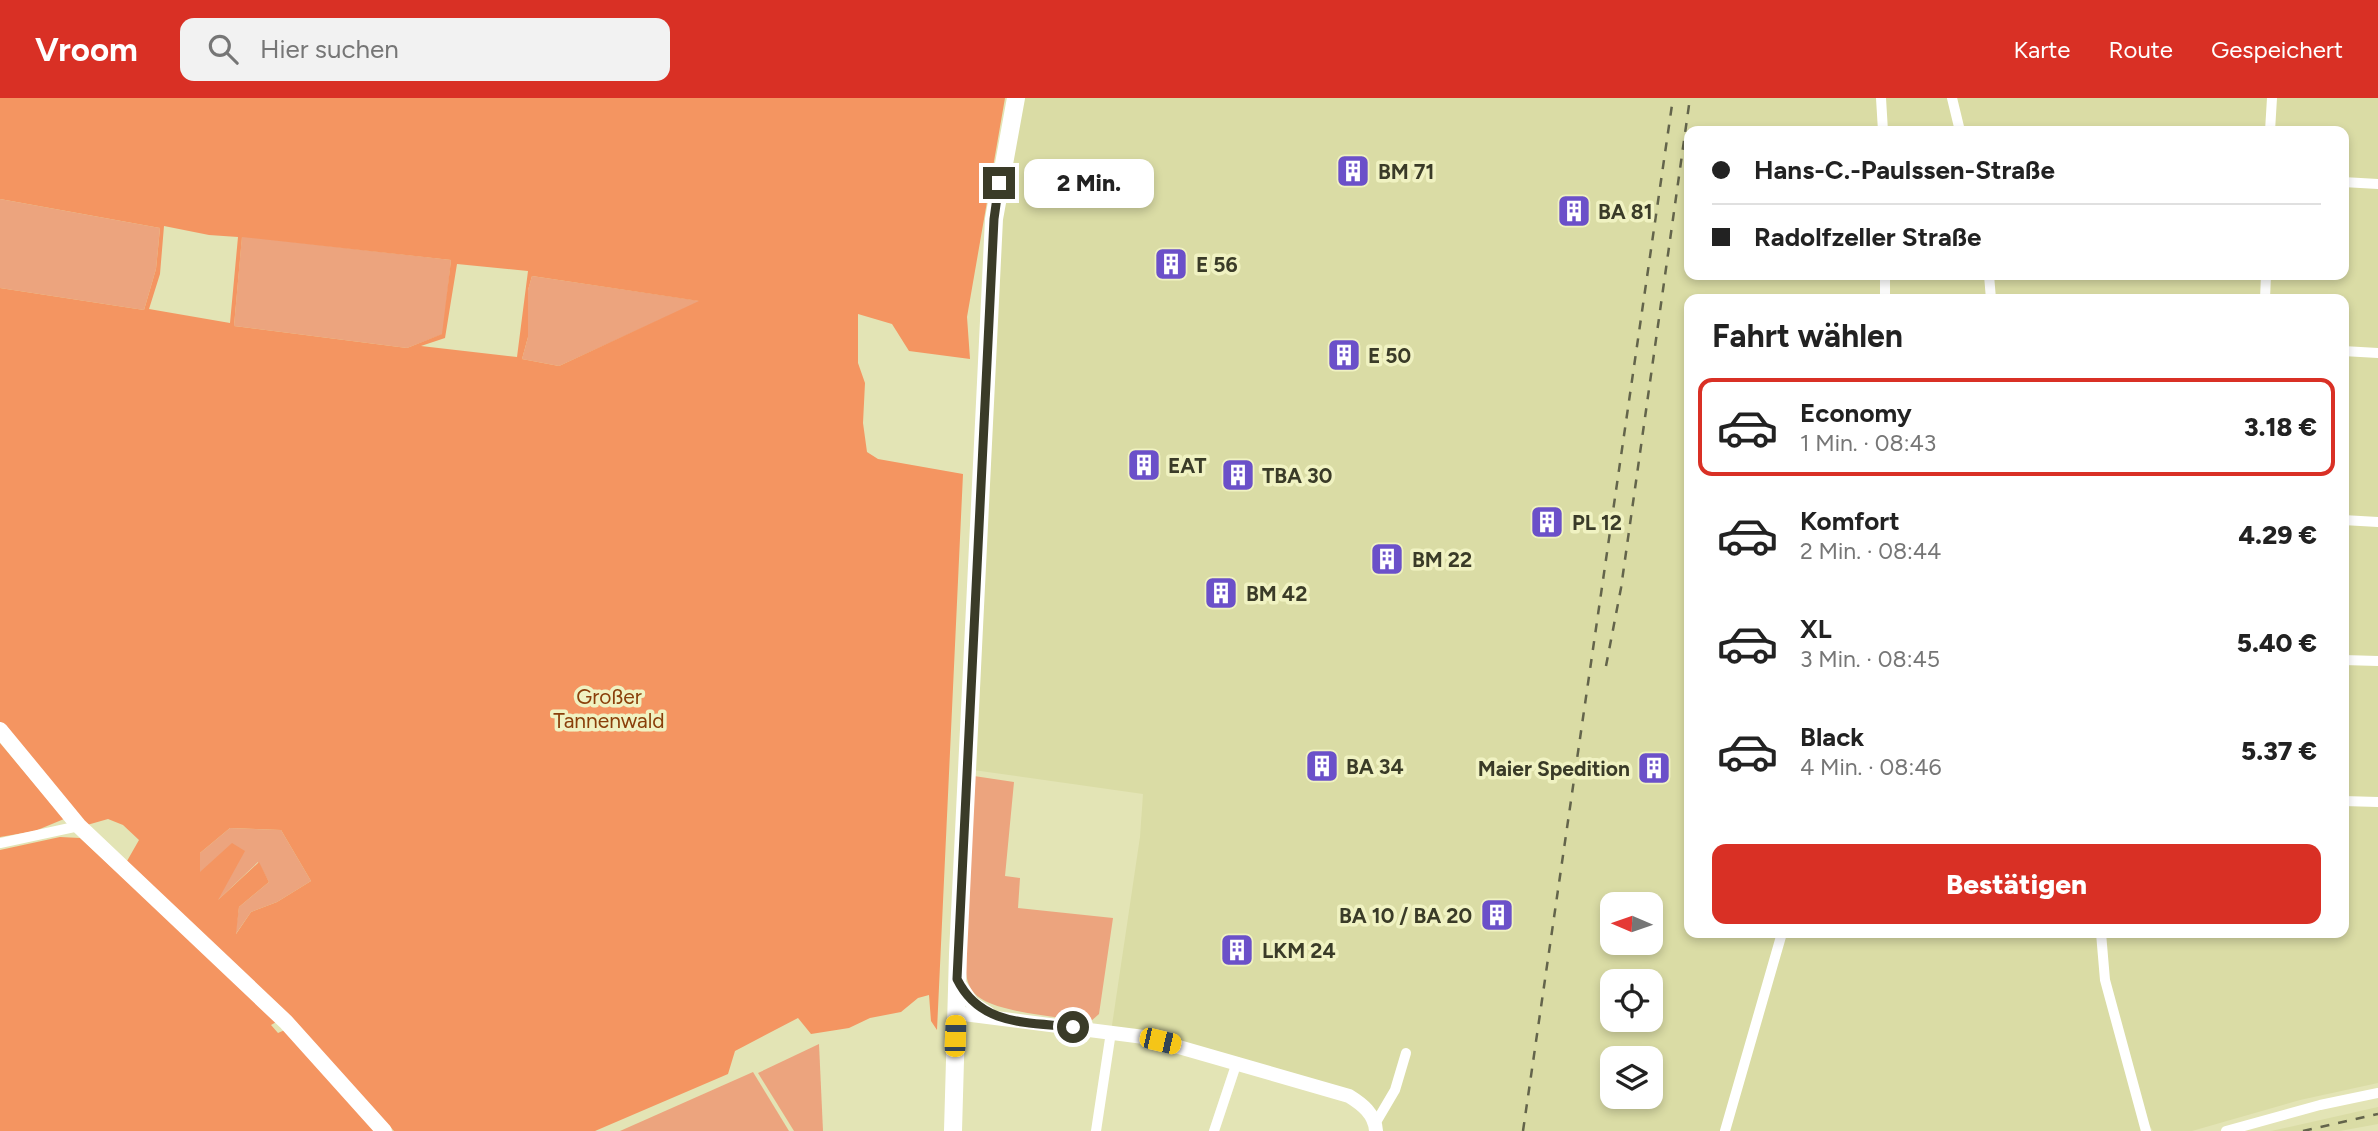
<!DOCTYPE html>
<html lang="de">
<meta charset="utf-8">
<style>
:root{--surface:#fff;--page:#f2f2f2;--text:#222;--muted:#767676;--line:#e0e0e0;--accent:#d93025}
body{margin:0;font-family:Figtree,sans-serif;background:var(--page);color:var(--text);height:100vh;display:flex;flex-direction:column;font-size:26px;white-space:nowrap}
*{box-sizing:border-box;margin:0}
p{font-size:23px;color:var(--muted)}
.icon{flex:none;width:38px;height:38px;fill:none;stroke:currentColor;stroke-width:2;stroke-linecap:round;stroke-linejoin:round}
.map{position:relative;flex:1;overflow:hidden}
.panel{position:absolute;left:1684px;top:196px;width:665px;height:644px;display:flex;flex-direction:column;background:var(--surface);border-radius:14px;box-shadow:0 4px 10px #0003}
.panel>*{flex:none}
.guide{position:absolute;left:1684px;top:28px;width:665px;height:154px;border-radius:14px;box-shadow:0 4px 10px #0003;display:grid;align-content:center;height:154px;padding:0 28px;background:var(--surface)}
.needle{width:46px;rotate:272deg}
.fabs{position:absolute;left:1600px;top:794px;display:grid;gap:14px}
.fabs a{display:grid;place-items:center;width:63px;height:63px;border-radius:14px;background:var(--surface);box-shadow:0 4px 10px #0003;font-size:35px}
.end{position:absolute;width:32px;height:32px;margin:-16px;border:9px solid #3a3b28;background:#fff;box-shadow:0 0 0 4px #fff}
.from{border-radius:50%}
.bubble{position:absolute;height:49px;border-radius:14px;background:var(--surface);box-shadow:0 4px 10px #0003;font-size:23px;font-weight:800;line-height:49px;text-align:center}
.car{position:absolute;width:21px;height:42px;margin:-21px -10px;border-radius:9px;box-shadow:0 0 5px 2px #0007;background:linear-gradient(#f5c518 24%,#345 0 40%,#f5c518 0 76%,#345 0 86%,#f5c518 0)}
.guide b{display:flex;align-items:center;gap:24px;height:66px;font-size:26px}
.guide b+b{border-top:2px solid var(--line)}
.guide i{width:18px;height:18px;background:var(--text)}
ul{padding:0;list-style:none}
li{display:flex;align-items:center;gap:21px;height:98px;margin:0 14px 10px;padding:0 14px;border:4px solid transparent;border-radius:14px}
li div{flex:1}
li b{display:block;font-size:26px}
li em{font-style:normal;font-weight:800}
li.selected{border-color:var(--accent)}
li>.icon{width:63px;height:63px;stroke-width:1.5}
h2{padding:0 28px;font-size:32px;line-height:84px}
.action{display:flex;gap:14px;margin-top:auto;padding:14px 28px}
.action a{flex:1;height:80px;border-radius:14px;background:var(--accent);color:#fff;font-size:28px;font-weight:800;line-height:80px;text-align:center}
header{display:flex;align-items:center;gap:42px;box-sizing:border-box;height:98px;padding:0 35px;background:var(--accent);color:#fff}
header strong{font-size:33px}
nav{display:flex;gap:38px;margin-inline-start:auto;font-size:24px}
.search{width:490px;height:63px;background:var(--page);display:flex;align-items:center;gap:18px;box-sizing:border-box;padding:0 24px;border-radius:14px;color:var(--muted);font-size:26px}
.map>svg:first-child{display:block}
</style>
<header>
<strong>Vroom</strong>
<div class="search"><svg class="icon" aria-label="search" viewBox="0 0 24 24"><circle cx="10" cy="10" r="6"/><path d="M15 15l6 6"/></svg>Hier suchen</div>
<nav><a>Karte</a><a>Route</a><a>Gespeichert</a></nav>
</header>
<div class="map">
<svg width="2378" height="1033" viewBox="0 0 2378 1033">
<rect width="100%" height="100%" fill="#e3e4b5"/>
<g fill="#dadca5" fill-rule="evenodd">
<path d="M1016 0H2378V985L2300 1002 2192 1033H2153L2143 1017 2142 1033H1376L1365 1009 1111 934 1140 739 1143 696 966 671 994 121ZM1689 33H2343V177H1689ZM1689 201H2343V835H1689ZM1612 807H1650V845H1612ZM1612 884H1650V922H1612ZM1612 961H1650V999H1612Z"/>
<polygon points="2378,1009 2378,1026 2340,1033 2271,1033"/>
</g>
<g fill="#eca47e">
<polygon points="0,101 160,130 156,171 144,212 0,190"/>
<polygon points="242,138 451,162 443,236 407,250 234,228"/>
<polygon points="532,178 701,203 559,268 522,261 528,239 528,192"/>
<path d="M974 678 1014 684 1005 778 1020 780 1018 810 1113 820 1099 916 1090 924C1063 919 991 915 974 895 966 886 966 874 965 864Z"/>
<polygon points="230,730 281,732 311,783 277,804 251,814 235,837 239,809 269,784 258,764 216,804 199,774 200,755"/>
<polygon points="819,946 823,1033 794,1033 758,975"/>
<polygon points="753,974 789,1033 620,1033"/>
</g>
<g fill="#f49561" fill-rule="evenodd">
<path d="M0 0H1005L967 219 970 261 909 253 892 226 858 216V265L865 285 863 325 867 354 878 361 963 376 937 932 931 923 929 897 918 900 901 914 870 920 849 930 811 936 798 920 735 953 728 976 595 1033H394L294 924 127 763 139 742 123 727 108 721 87 727 0 624V190L144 212 156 171 160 130 0 101ZM164 128 209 137 238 139 230 225 149 211 160 176ZM242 139 451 162 442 236 407 250 234 228ZM457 166 528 173 517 259 421 248 445 240ZM532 178 699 203 559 268 522 261 528 239V192ZM230 730 281 732 311 783 277 804 251 814 236 836 239 809 269 784 259 764 218 802 245 753 232 745 200 774V755Z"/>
<polygon points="0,645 64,721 35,733 0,739"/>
<polygon points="60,739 80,740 278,923 271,927 278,935 287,931 375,1033 0,1033 0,752"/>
</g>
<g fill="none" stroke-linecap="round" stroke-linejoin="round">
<g stroke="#fff" stroke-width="10">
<polyline points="1881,0 1883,33"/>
<polyline points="1952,0 1960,33"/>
<polyline points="2270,33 2272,0"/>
<polyline points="2343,84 2378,86"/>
<polyline points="1885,177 1885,201"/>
<polyline points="1989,177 1991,201"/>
<polyline points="2265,201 2266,177"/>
<polyline points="2343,253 2378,255"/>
<polyline points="2343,422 2378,424"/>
<polyline points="2343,562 2378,563"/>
<polyline points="2343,703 2378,704"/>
<polyline points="0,745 79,728"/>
<polyline points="2101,835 2105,882 2146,1033"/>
<polyline points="1375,1026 1395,992 1406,955"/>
<polyline points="1096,1033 1111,934"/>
<polyline points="1214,1033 1237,964"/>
<polyline points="1725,1033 1782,835"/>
<polyline points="2226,1033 2320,1007 2378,995"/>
</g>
<g stroke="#fff" stroke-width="14">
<polyline points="958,884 972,905 989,916"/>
<path d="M956 915 1144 939 1349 998C1362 1006 1375 1016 1376 1033"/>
</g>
<polyline stroke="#fff" stroke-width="16" points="0,632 79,728 286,924 384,1033"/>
<polyline stroke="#fff" stroke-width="18" points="953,1033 958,856 994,121 1016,0"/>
<g stroke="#63644b" stroke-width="2.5" stroke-dasharray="9 9" stroke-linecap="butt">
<polyline points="1606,568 1621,490 1690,0"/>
<polyline points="1523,1033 1673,0"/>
<polyline points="2303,1033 2378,1016"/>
</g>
</g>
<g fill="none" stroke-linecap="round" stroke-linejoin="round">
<path stroke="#3a3b28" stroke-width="9" d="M999 85 994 121 957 881C980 928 1027 924 1073 929"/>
</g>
<defs>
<symbol id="building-square" viewBox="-11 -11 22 22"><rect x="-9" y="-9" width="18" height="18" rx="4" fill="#6b50c9" stroke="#f0f2c2"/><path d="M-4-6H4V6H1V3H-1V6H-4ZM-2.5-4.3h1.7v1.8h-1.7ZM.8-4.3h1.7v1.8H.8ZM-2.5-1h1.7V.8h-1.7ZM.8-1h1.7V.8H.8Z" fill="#fff"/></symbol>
</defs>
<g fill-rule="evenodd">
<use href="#building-square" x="1334" y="54" width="38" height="38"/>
<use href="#building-square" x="1555" y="94" width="38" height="38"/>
<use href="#building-square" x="1152" y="147" width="38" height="38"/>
<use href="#building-square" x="1325" y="238" width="38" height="38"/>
<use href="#building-square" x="1125" y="348" width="38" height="38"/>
<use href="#building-square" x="1219" y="358" width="38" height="38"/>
<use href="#building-square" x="1528" y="405" width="38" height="38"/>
<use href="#building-square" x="1368" y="442" width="38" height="38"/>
<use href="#building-square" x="1202" y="476" width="38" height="38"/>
<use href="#building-square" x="1303" y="649" width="38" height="38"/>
<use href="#building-square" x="1635" y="651" width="38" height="38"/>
<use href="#building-square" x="1478" y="798" width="38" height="38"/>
<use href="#building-square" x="1218" y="833" width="38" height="38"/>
</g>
<g text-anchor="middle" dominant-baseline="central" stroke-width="7" stroke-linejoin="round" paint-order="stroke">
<g font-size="21" font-weight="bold" fill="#3a3b28" stroke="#f0f2c2" text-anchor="start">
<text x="1378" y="73">BM 71</text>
<text x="1598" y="113">BA 81</text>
<text x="1196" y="166">E 56</text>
<text x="1368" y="257">E 50</text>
<text x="1168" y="367">EAT</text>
<text x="1262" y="377">TBA 30</text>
<text x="1572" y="424">PL 12</text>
<text x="1412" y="461">BM 22</text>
<text x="1246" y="495">BM 42</text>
<text x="1346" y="668">BA 34</text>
<text x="1630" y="670" text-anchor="end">Maier Spedition</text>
<text x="1472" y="817" text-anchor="end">BA 10 / BA 20</text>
<text x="1262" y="852">LKM 24</text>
</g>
<g font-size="21" fill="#8a3f0a" stroke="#f0f2c2">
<text x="609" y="598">Großer<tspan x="609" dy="24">Tannenwald</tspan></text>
</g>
</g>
</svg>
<div class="fabs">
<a><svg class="needle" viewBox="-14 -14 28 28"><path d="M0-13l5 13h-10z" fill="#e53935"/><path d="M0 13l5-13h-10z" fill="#767676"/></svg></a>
<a><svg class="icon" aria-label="locate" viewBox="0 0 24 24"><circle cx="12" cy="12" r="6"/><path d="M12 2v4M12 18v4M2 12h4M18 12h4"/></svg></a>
<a><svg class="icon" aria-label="layers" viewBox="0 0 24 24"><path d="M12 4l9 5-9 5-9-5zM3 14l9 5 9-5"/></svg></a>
</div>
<i class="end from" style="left:1073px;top:929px"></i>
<i class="end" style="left:999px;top:85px"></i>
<div class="bubble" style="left:1024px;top:61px;width:130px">2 Min.</div>
<i class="car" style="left:955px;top:938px;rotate:2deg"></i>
<i class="car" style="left:1160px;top:943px;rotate:103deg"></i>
<div class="guide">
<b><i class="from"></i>Hans-C.-Paulssen-Straße</b>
<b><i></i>Radolfzeller Straße</b>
</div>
<section class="panel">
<h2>Fahrt wählen</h2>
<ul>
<li class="selected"><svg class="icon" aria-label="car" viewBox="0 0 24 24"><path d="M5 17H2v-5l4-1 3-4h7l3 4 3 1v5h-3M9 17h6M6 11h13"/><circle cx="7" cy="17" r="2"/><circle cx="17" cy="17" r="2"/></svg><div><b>Economy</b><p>1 Min. · 08:43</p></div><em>3.18 €</em></li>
<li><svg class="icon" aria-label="car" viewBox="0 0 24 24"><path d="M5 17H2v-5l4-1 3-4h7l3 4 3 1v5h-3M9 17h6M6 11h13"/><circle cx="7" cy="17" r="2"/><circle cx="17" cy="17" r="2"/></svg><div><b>Komfort</b><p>2 Min. · 08:44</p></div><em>4.29 €</em></li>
<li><svg class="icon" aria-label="car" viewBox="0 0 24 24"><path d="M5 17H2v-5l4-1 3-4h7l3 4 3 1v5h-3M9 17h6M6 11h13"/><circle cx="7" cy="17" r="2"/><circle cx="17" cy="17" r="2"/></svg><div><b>XL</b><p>3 Min. · 08:45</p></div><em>5.40 €</em></li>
<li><svg class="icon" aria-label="car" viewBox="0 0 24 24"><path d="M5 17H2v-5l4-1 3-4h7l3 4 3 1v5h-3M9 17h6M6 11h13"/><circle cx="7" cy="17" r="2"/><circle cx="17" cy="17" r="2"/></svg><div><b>Black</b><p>4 Min. · 08:46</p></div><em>5.37 €</em></li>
</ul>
<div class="action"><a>Bestätigen</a></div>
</section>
</div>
